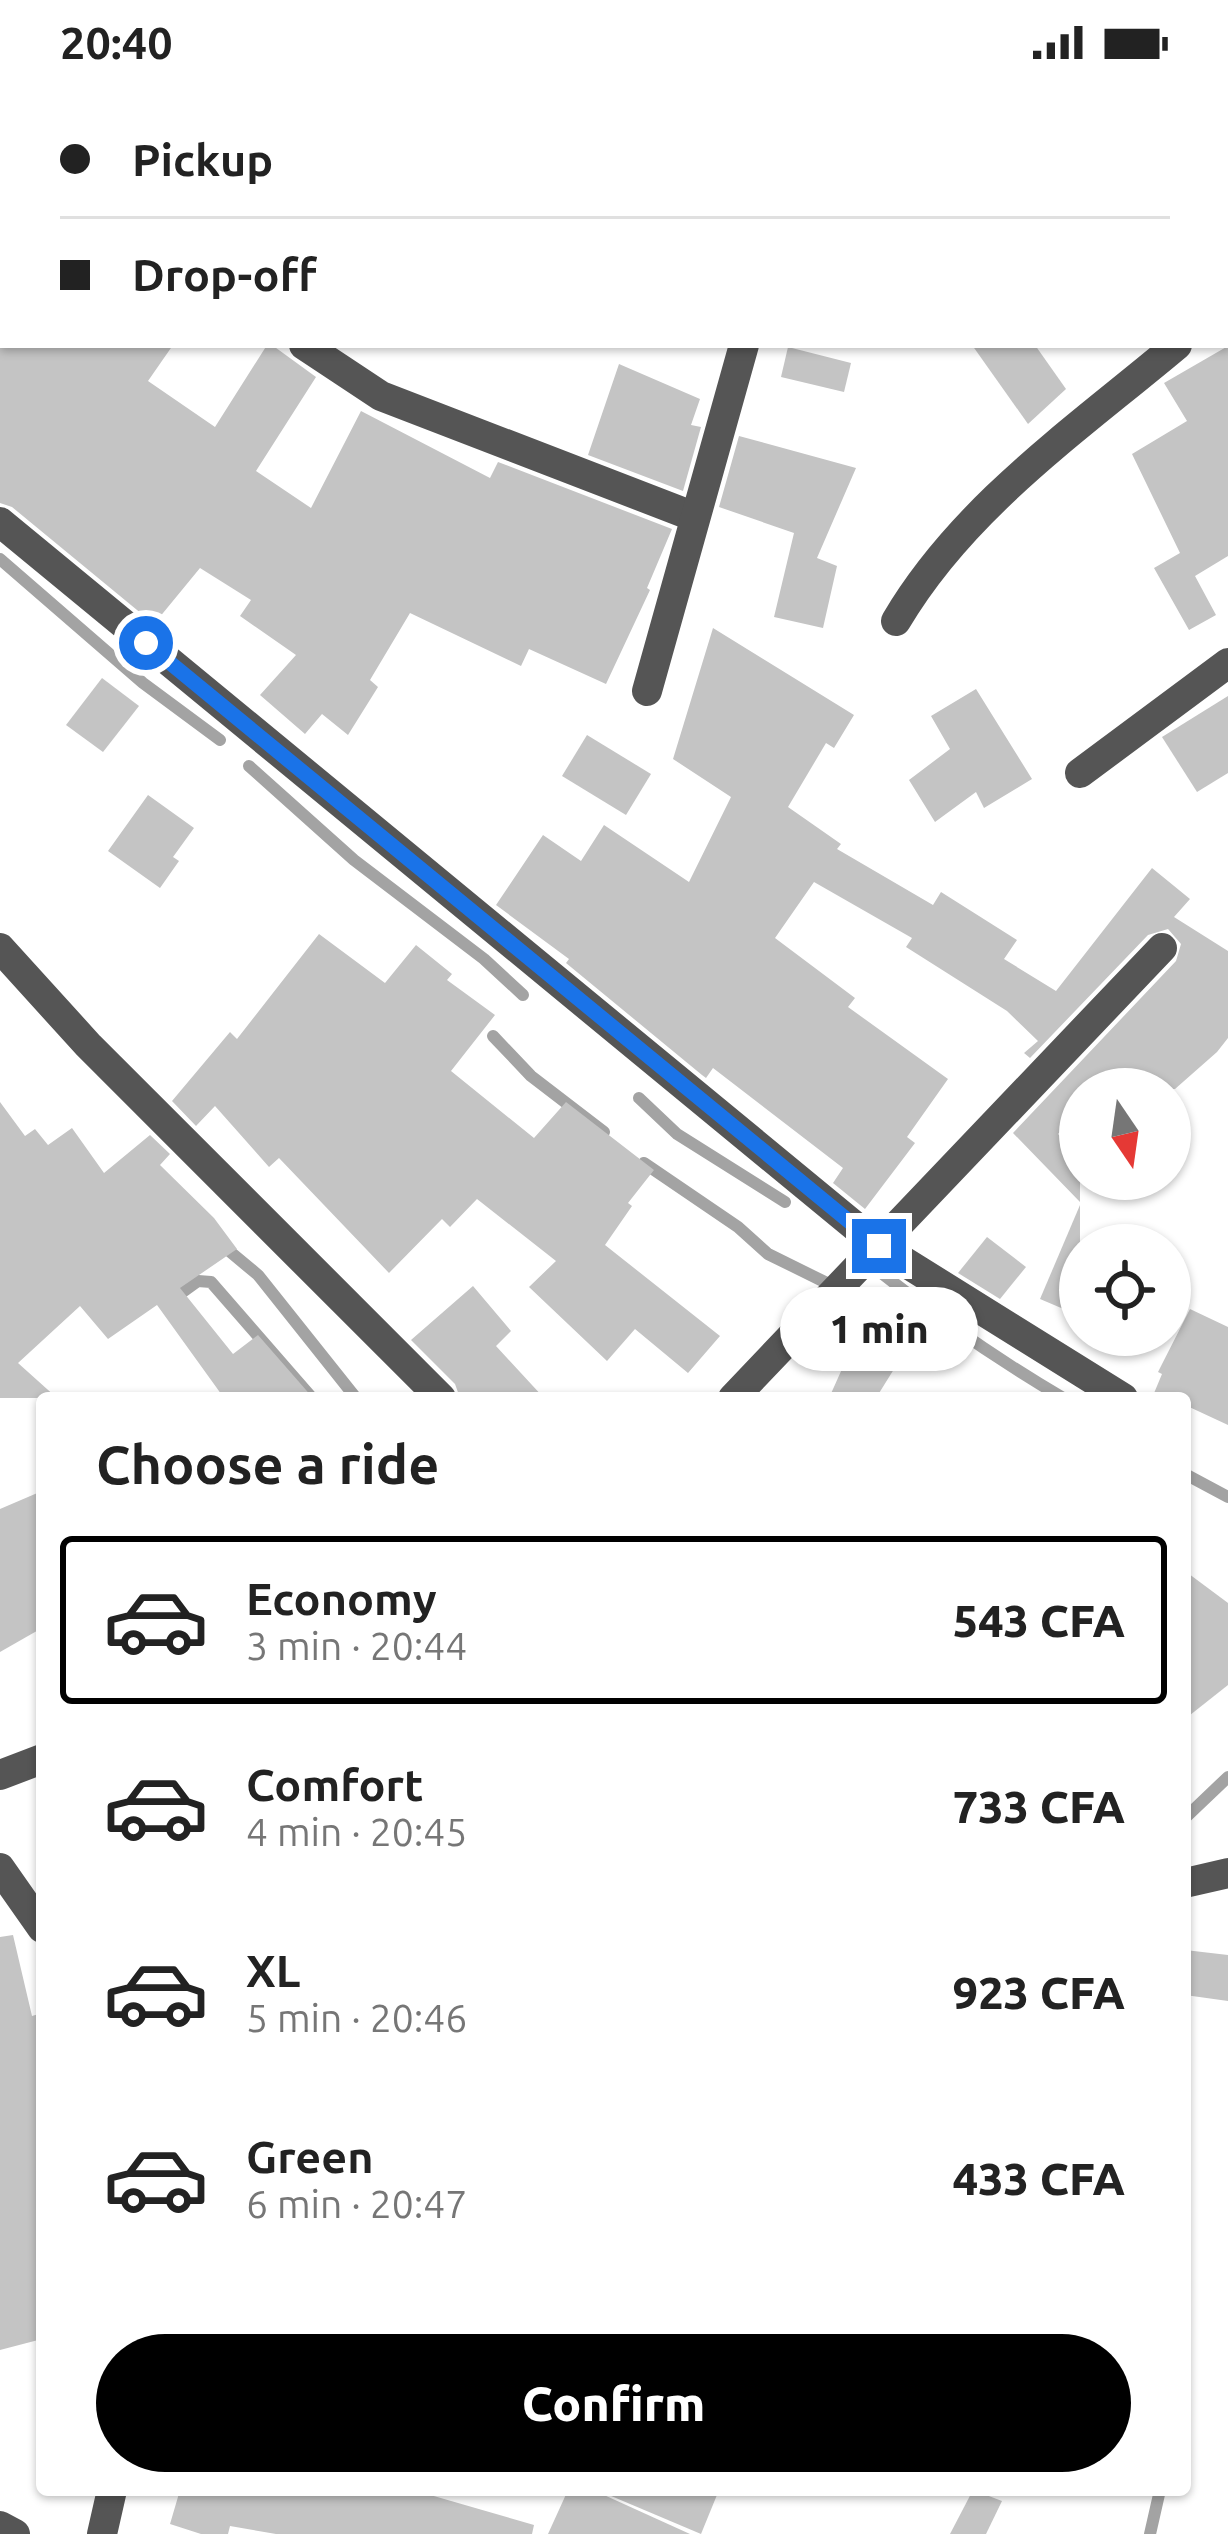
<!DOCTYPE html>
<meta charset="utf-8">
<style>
:root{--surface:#fff;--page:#f2f2f2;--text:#222;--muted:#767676;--line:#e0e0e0;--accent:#000}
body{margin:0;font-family:Ubuntu,sans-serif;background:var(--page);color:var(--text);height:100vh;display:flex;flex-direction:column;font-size:45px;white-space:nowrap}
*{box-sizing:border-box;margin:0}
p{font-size:39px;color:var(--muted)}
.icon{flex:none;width:66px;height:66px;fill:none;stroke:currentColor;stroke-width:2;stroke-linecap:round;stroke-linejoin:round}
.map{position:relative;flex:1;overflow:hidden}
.sheet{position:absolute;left:36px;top:1308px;width:1155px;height:1104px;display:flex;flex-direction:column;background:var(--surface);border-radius:12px;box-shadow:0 3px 9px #0004}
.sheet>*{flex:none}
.hud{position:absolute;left:0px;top:0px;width:1230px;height:264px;box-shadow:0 3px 9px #0004;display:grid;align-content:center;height:264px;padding:0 60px;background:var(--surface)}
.needle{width:78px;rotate:167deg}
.controls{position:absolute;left:1059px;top:984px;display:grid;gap:24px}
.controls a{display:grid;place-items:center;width:132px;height:132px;border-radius:50%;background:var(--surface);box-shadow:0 3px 9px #0004;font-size:60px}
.end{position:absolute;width:54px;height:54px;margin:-27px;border:15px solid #1a73e8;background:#fff;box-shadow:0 0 0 6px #fff}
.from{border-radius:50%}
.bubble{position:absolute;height:84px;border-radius:42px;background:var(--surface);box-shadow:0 3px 9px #0004;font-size:39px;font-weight:800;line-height:84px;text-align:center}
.hud b{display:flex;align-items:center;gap:42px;height:114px;font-size:45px}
.hud b+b{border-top:3px solid var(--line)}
.hud i{width:30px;height:30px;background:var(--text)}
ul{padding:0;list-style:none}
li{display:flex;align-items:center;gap:36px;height:168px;margin:0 24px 18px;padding:0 36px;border:6px solid transparent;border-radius:12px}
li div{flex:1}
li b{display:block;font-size:45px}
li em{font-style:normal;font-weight:800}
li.on{border-color:var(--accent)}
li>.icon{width:108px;height:108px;stroke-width:1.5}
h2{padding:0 60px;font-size:54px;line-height:144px}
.button{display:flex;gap:24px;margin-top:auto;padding:24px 60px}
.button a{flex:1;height:138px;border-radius:72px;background:var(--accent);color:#fff;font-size:48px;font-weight:800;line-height:138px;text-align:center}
.status{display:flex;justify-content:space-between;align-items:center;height:84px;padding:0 60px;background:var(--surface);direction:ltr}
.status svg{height:33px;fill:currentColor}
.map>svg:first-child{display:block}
</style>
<div class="status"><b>20:40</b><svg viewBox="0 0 49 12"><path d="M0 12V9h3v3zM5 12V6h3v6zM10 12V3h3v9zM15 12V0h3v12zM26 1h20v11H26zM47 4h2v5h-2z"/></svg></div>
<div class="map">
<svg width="1228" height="2450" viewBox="0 0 1228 2450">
<rect width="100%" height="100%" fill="#fff"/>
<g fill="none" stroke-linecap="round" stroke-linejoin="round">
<g stroke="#a3a3a3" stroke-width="12">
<polyline points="0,475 143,599 220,656"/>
<polyline points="249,682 354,776 484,875 523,911"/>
<polyline points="493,952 531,992 604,1048"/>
<polyline points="639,1014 677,1050 785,1118"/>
<polyline points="644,1079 738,1143 768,1170 837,1204"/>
<polyline points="222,1161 258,1191 356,1314"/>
<path d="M865 1176C928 1227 993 1273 1063 1314"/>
<polyline points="173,1215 198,1197 211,1198 312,1314"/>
<polyline points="1185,1390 1228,1413"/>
<polyline points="1185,1734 1228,1693"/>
<polyline points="1150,2450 1160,2406"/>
</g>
</g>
<g fill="#c4c4c4">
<polygon points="0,261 173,261 148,297 215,343 267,261 272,261 316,293 256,387 311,424 361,327 490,394 498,378 672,445 647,504 650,506 606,600 529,565 521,582 410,529 370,596 378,603 348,651 322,630 305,650 260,611 296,571 240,532 251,516 200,484 154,540 12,423 0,419"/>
<polygon points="972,261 1035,261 1066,305 1028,340"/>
<polygon points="1228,262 1228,472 1195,492 1216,531 1189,546 1154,484 1180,469 1132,370 1187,337 1164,299"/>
<polygon points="788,263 851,279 844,308 781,293"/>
<polygon points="619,280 700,315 691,341 701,343 683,407 588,371"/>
<polygon points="739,352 856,384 817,474 837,482 823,544 774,533 794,449 719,423"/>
<polygon points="713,544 854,631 834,664 826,659 788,723 841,760 837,765 933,821 941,808 1017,856 1004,875 1056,907 1152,784 1190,815 1174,833 1228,867 1228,954 1217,968 1175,1005 1080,1005 1080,1025 1058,1050 1080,1072 1080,1118 1013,1049 1176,877 1181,860 1168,845 1148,851 1030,974 1024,969 1038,957 1007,927 906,863 912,854 814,798 775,854 855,914 848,923 948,995 907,1053 915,1059 865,1125 833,1099 843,1084 713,984 706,994 702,991 566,879 569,875 496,821 543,751 581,777 604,741 689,798 731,713 673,675"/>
<polygon points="102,594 139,622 103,668 66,641"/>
<polygon points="976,605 1032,695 984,724 976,708 935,738 909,696 950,665 931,632"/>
<polygon points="1228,612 1228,689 1197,708 1162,653"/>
<polygon points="587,651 651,690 626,731 562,692"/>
<polygon points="148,711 194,744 173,773 179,777 160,804 108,767"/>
<polygon points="319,850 385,899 416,861 452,890 447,896 495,931 451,987 534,1054 566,1018 654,1086 628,1119 632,1122 605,1161 720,1252 688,1289 635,1245 607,1277 529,1203 556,1177 477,1115 450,1143 442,1135 389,1189 279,1074 269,1083 215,1022 196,1042 172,1017 230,948 237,955"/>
<polygon points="0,1018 25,1052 35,1045 48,1061 72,1044 104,1089 150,1051 170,1070 160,1081 214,1134 237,1165 180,1204 233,1270 258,1251 313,1314 224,1314 157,1221 108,1255 80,1222 18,1279 57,1314 0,1314"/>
<polygon points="1080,1121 1080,1232 1040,1215"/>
<polygon points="987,1153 1026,1183 1000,1215 958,1189"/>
<polygon points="473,1202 511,1247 496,1262 544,1314 460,1314 455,1300 411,1256"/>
<polygon points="1190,1225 1228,1243 1228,1341 1185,1321 1185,1314 1152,1314 1162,1290 1158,1288"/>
<polygon points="863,1233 909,1261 876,1314 829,1314 842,1285 833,1280"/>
<polygon points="42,1407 42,1544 0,1568 0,1425"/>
<polygon points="1185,1487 1228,1519 1228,1601 1185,1635"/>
<polygon points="13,1851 32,1932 42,1929 42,2255 0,2266 0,1853"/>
<polygon points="1185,1866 1228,1871 1228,1917 1185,1911"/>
<polygon points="180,2406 413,2406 534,2441 532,2450 276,2450 230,2442 228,2450 201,2450 170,2440"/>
<polygon points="568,2406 593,2406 690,2450 548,2450"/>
<polygon points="597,2406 719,2406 701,2450"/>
<polygon points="973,2406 1002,2417 986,2450 950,2450"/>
</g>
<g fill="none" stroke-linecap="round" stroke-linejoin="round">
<g stroke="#555" stroke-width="30">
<polyline points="104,3 106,0"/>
<polyline points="816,3 817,0"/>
<polyline points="1227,36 1228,35"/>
<polyline points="0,143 3,139"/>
<polyline points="1227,219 1228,218"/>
<polyline points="304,261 381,312 695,433"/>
<polyline points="0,438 879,1162 1123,1314"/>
<path d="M896 537C963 423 1077 345 1177 261"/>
<polyline points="647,607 744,261"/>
<polyline points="1080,689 1228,579"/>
<polyline points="0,864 88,961 441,1314"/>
<polyline points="733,1314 1162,864"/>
<polyline points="0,1691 42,1675"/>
<polyline points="0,1784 42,1844"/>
<polyline points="1185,1799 1228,1789"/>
<polyline points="0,2442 15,2450"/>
<polyline points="102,2450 112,2406"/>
</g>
</g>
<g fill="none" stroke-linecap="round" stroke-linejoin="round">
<polyline stroke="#1a73e8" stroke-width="15" points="146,559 879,1162"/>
</g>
</svg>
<div class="controls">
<a><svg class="needle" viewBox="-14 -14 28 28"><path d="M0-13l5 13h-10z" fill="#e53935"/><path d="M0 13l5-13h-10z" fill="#767676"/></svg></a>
<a><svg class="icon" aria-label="locate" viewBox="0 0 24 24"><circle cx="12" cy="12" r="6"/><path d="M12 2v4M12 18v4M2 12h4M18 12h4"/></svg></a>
</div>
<i class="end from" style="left:146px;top:559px"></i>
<i class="end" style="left:879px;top:1162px"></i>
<div class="bubble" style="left:780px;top:1203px;width:198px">1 min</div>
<div class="hud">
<b><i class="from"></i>Pickup</b>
<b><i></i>Drop-off</b>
</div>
<section class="sheet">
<h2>Choose a ride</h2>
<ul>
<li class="on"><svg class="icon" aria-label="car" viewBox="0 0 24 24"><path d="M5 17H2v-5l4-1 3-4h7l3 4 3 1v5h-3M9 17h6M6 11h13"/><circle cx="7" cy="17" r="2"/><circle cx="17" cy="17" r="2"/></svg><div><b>Economy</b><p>3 min · 20:44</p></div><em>543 CFA</em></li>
<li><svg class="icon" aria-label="car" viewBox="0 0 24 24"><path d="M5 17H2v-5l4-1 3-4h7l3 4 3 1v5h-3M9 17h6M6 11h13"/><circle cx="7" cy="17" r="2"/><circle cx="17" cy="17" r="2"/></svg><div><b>Comfort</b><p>4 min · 20:45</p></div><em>733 CFA</em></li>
<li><svg class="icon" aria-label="car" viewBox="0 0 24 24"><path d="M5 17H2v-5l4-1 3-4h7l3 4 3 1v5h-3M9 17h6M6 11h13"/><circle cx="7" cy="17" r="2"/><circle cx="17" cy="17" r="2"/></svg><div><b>XL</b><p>5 min · 20:46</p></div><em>923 CFA</em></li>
<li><svg class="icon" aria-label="car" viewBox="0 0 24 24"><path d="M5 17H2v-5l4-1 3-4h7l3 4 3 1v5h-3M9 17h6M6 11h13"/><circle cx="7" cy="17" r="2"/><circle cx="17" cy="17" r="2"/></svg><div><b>Green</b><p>6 min · 20:47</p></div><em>433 CFA</em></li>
</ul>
<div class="button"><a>Confirm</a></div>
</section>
</div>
